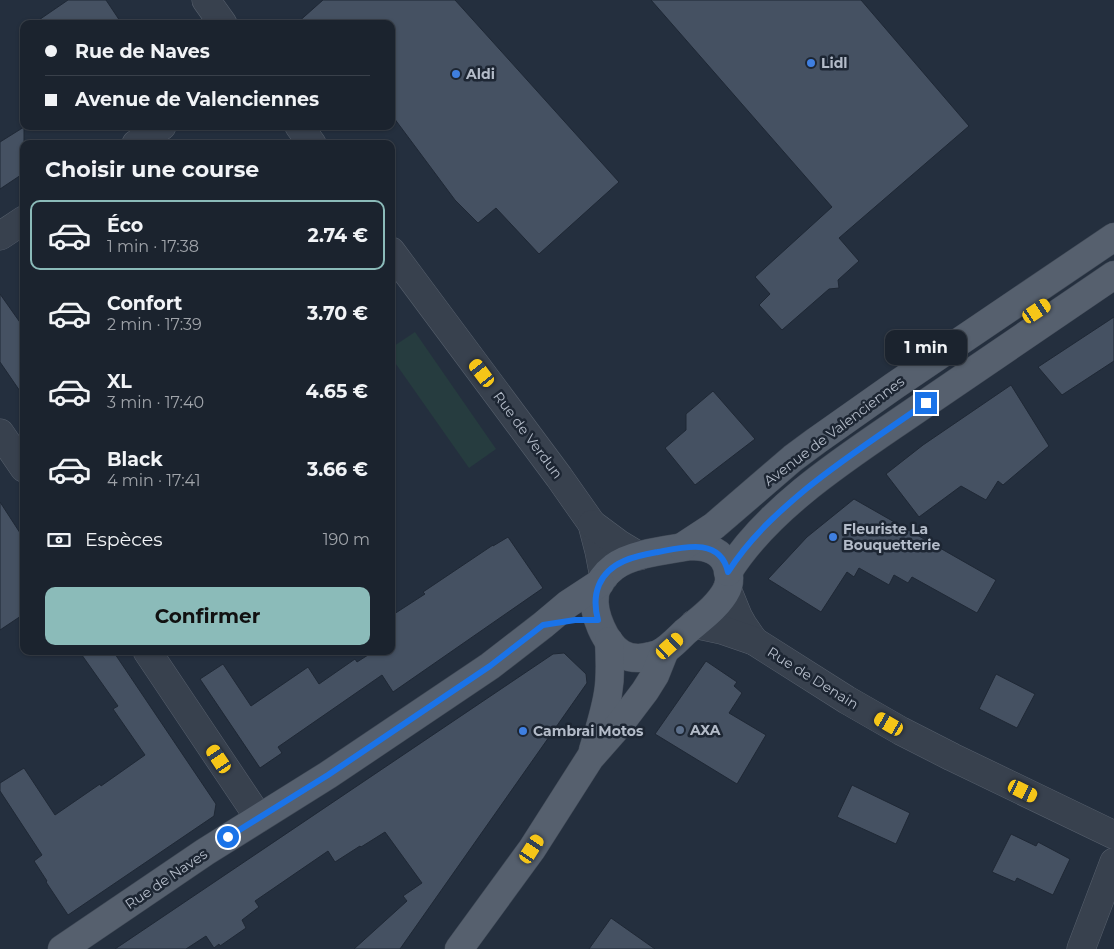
<!DOCTYPE html>
<html lang="fr">
<meta charset="utf-8">
<style>
:root{--surface:#1b232e;--page:#282f3a;--text:#f1f3f6;--muted:#a0a4aa;--line:#39404a;--accent:#8bbbb9}
body{margin:0;font-family:Montserrat,sans-serif;background:var(--page);color:var(--text);height:100vh;display:flex;flex-direction:column;font-size:19px;white-space:nowrap}
*{box-sizing:border-box;margin:0}
p{font-size:16px;color:var(--muted)}
.icon{flex:none;width:28px;height:28px;fill:none;stroke:currentColor;stroke-width:2;stroke-linecap:round;stroke-linejoin:round}
.map{position:relative;flex:1;overflow:hidden}
.drawer{position:absolute;left:20px;top:140px;width:375px;height:515px;display:flex;flex-direction:column;background:var(--surface);border-radius:10px;box-shadow:0 1px 4px #0004,0 0 0 1px var(--line)}
.drawer>*{flex:none}
.guide{position:absolute;left:20px;top:20px;width:375px;height:110px;border-radius:10px;box-shadow:0 1px 4px #0004,0 0 0 1px var(--line);display:grid;align-content:center;height:110px;padding:0 25px;background:var(--surface)}
.end{position:absolute;width:22px;height:22px;margin:-11px;border:6px solid #1a73e8;background:#fff;box-shadow:0 0 0 2px #fff}
.from{border-radius:50%}
.bubble{position:absolute;height:35px;border-radius:10px;background:var(--surface);box-shadow:0 1px 4px #0004,0 0 0 1px var(--line);font-size:16px;font-weight:700;line-height:35px;text-align:center}
.car{position:absolute;width:15px;height:30px;margin:-15px -8px;border-radius:6px;box-shadow:0 0 4px 1px #0007;background:linear-gradient(#f5c518 24%,#345 0 40%,#f5c518 0 76%,#345 0 86%,#f5c518 0)}
.guide b{display:flex;align-items:center;gap:18px;height:48px;font-size:19px}
.guide b+b{border-top:1px solid var(--line)}
.guide i{width:12px;height:12px;background:var(--text)}
ul{padding:0;list-style:none}
li{display:flex;align-items:center;gap:15px;height:70px;margin:0 10px 8px;padding:0 15px;border:2px solid transparent;border-radius:10px}
li div{flex:1}
li b{display:block;font-size:19px}
li em{font-style:normal;font-weight:700}
li.on{border-color:var(--accent)}
li>.icon{width:45px;height:45px;stroke-width:1.5}
h2{padding:0 25px;font-size:22px;line-height:60px}
.pay{display:flex;align-items:center;gap:12px;height:55px;padding:0 25px;font-size:19px}
.pay p{margin-inline-start:auto}
.primary-button{display:flex;gap:10px;margin-top:auto;padding:10px 25px}
.primary-button a{flex:1;height:58px;border-radius:10px;background:var(--accent);color:#111;font-size:20px;font-weight:700;line-height:58px;text-align:center}
.map>svg:first-child{display:block}
</style>
<div class="map">
<svg width="1114" height="949" viewBox="0 0 1114 949">
<rect width="100%" height="100%" fill="#242f3e"/>
<polygon fill="#263c3f" points="415,332 496,449 469,468 391,357 391,348"/>
<g fill="#455162" stroke="#1f2835">
<polygon points="68,0 106,0 122,24 33,24"/>
<polygon points="323,0 455,0 619,182 539,254 496,208 478,223 455,200 391,114 391,24 296,24"/>
<polygon points="651,0 861,0 969,126 839,238 859,261 838,280 839,288 829,289 782,330 759,305 770,294 755,277 832,207"/>
<polygon points="24,127 24,173 0,189 0,142"/>
<polygon points="0,294 24,328 24,397 0,362"/>
<polygon points="1114,317 1114,361 1062,395 1038,367"/>
<polygon points="1011,385 1049,446 1003,485 998,481 986,500 961,486 919,517 886,474 923,445"/>
<polygon points="713,391 755,439 695,485 665,448 686,430 686,414"/>
<polygon points="854,499 996,580 977,613 912,577 908,583 894,575 889,585 859,568 854,577 847,572 821,612 768,579 807,537"/>
<polygon points="0,502 24,539 24,614 0,630"/>
<polygon points="508,537 543,588 393,692 382,675 278,747 282,753 260,768 200,679 223,664 251,706 308,667 319,684 355,659 357,662 368,655 366,651 391,651 391,616 425,594 423,592 493,545 493,546"/>
<polygon points="79,651 113,651 216,804 214,816 68,915 46,882 47,881 34,861 42,855 0,791 0,783 24,768 55,815 100,784 101,786 145,755 113,709 118,706"/>
<polygon points="564,653 586,674 587,683 400,949 354,949 407,901 403,896 422,883 385,832 361,847 360,846 335,862 328,851 255,901 259,907 242,920 246,928 220,946 219,944 214,948 206,936 186,949 115,949 553,654"/>
<polygon points="706,661 737,682 734,686 742,693 729,713 766,735 737,784 655,734"/>
<polygon points="996,674 1035,694 1017,728 979,709"/>
<polygon points="852,785 910,813 896,844 837,817"/>
<polygon points="1011,834 1036,846 1038,842 1070,859 1053,895 1017,878 1015,882 992,872"/>
<polygon points="611,918 655,949 589,949"/>
</g>
<g fill="none" stroke-linecap="round" stroke-linejoin="round">
<defs>
<g id="minor">
<polyline points="206,0 223,24"/>
<polyline points="299,126 312,144"/>
<polyline points="136,144 162,126"/>
<polyline points="0,236 24,220"/>
<polyline points="391,251 559,477 592,524 599,551 604,577"/>
<polyline points="0,433 24,468"/>
<polyline points="592,524 619,544 639,556"/>
<polyline points="727,589 738,616 743,625 754,641"/>
<polyline points="694,624 722,630 754,641 847,700 901,731 952,757 1114,835"/>
<polyline points="147,651 259,818"/>
<polyline points="1081,949 1114,862"/>
</g>
<g id="major">
<path d="M690 546C702 546 717 549 724 560 729 568 731 580 727 589 719 606 699 620 685 632 679 638 672 645 665 650 661 653 656 655 651 656 641 659 631 659 622 654 605 644 592 613 595 594 597 584 606 573 614 567 632 553 669 550 690 546Z"/>
<polyline points="682,547 714,526 793,458 816,441 894,386 1114,237"/>
<path d="M728 572C770 505 852 454 916 410 982 365 1048 320 1114 275"/>
<path d="M593 750C599 731 605 712 608 693 611 675 610 658 609 641"/>
<polyline points="62,949 205,852 328,775 490,666 543,625 568,604 600,583"/>
<polyline points="459,949 532,849 590,758 620,724 645,691 655,675 665,650"/>
</g>
</defs>
<use href="#minor" stroke="#565f6c" stroke-width="29"/>
<use href="#major" stroke="#414a57" stroke-width="29"/>
<use href="#minor" stroke="#38414e" stroke-width="28"/>
<use href="#major" stroke="#56606e" stroke-width="28"/>
</g>
<g fill="none" stroke-linecap="round" stroke-linejoin="round">
<path stroke="#1a73e8" stroke-width="6" d="M228 837 328 775 490 666 543 625 575 620H598C591 594 599 572 624 561 635 556 647 554 658 552 684 547 720 537 728 572 749 539 776 514 806 489 844 458 886 431 926 403"/>
</g>
<g fill="#3f7fe0" stroke="#1d2633" stroke-width="2">
<circle cx="811" cy="63" r="5"/>
<circle cx="456" cy="74" r="5"/>
<circle cx="833" cy="537" r="5"/>
<circle cx="523" cy="731" r="5"/>
</g>
<circle fill="#5c6f8a" stroke="#1d2633" stroke-width="2" cx="680" cy="730" r="5"/>
<g text-anchor="middle" dominant-baseline="central" stroke-width="5" stroke-linejoin="round" paint-order="stroke">
<g font-size="14" font-weight="bold" fill="#b4bcc9" stroke="#1d2633" text-anchor="start">
<text x="821" y="63">Lidl</text>
<text x="466" y="74">Aldi</text>
<text x="843" y="529">Fleuriste La<tspan x="843" dy="16">Bouquetterie</tspan></text>
<text x="690" y="730">AXA</text>
<text x="533" y="731">Cambrai Motos</text>
</g>
<g font-size="14" fill="#b4bcc9" stroke="#1d2633">
<text transform="translate(834 431) rotate(-37)">Avenue de Valenciennes</text>
<text transform="translate(528 435) rotate(53)">Rue de Verdun</text>
<text transform="translate(813 678) rotate(32)">Rue de Denain</text>
<text transform="translate(166 879) rotate(-34)">Rue de Naves</text>
</g>
</g>
</svg>
<i class="end from" style="left:228px;top:837px"></i>
<i class="end" style="left:926px;top:403px"></i>
<div class="bubble" style="left:885px;top:330px;width:82px">1 min</div>
<i class="car" style="left:1037px;top:311px;rotate:56deg"></i>
<i class="car" style="left:482px;top:373px;rotate:323deg"></i>
<i class="car" style="left:670px;top:646px;rotate:48deg"></i>
<i class="car" style="left:889px;top:724px;rotate:300deg"></i>
<i class="car" style="left:219px;top:759px;rotate:326deg"></i>
<i class="car" style="left:1023px;top:791px;rotate:116deg"></i>
<i class="car" style="left:532px;top:849px;rotate:33deg"></i>
<div class="guide">
<b><i class="from"></i>Rue de Naves</b>
<b><i></i>Avenue de Valenciennes</b>
</div>
<section class="drawer">
<h2>Choisir une course</h2>
<ul>
<li class="on"><svg class="icon" aria-label="car" viewBox="0 0 24 24"><path d="M5 17H2v-5l4-1 3-4h7l3 4 3 1v5h-3M9 17h6M6 11h13"/><circle cx="7" cy="17" r="2"/><circle cx="17" cy="17" r="2"/></svg><div><b>Éco</b><p>1 min · 17:38</p></div><em>2.74 €</em></li>
<li><svg class="icon" aria-label="car" viewBox="0 0 24 24"><path d="M5 17H2v-5l4-1 3-4h7l3 4 3 1v5h-3M9 17h6M6 11h13"/><circle cx="7" cy="17" r="2"/><circle cx="17" cy="17" r="2"/></svg><div><b>Confort</b><p>2 min · 17:39</p></div><em>3.70 €</em></li>
<li><svg class="icon" aria-label="car" viewBox="0 0 24 24"><path d="M5 17H2v-5l4-1 3-4h7l3 4 3 1v5h-3M9 17h6M6 11h13"/><circle cx="7" cy="17" r="2"/><circle cx="17" cy="17" r="2"/></svg><div><b>XL</b><p>3 min · 17:40</p></div><em>4.65 €</em></li>
<li><svg class="icon" aria-label="car" viewBox="0 0 24 24"><path d="M5 17H2v-5l4-1 3-4h7l3 4 3 1v5h-3M9 17h6M6 11h13"/><circle cx="7" cy="17" r="2"/><circle cx="17" cy="17" r="2"/></svg><div><b>Black</b><p>4 min · 17:41</p></div><em>3.66 €</em></li>
</ul>
<div class="pay"><svg class="icon" aria-label="cash" viewBox="0 0 24 24"><path d="M3 7h18v10H3z"/><circle cx="12" cy="12" r="2"/></svg>Espèces<p>190 m</p></div>
<div class="primary-button"><a>Confirmer</a></div>
</section>
</div>
